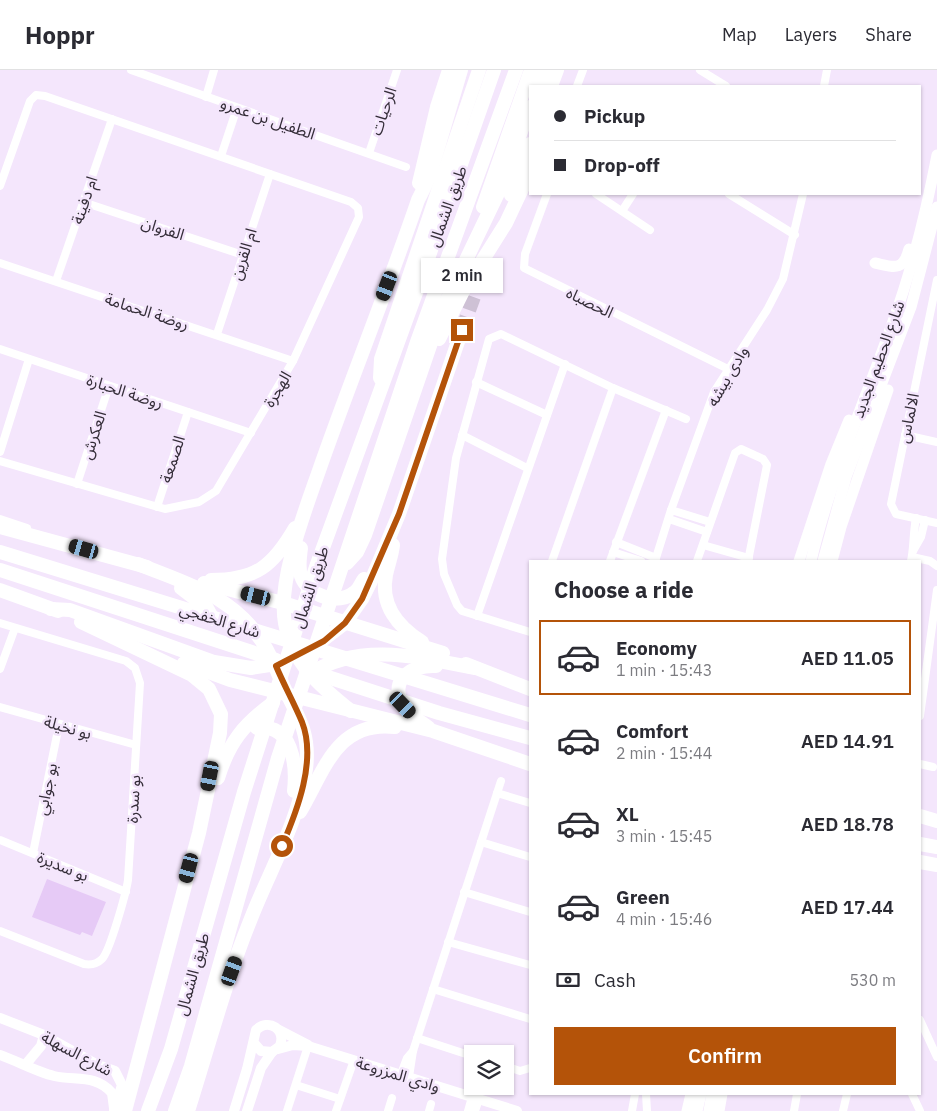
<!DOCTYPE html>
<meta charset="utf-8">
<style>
:root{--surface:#fff;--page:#f2f2f3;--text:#2b2b33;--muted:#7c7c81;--line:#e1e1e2;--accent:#b45309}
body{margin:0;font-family:"IBM Plex Sans","Noto Sans Arabic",sans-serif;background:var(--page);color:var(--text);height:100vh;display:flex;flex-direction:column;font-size:19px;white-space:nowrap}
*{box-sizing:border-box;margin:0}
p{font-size:16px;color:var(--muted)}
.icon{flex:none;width:28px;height:28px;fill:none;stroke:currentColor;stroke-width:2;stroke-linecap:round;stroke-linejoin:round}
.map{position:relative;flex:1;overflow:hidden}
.sheet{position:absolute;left:529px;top:490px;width:392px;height:535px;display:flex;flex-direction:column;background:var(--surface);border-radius:0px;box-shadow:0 1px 4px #0004}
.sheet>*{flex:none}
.banner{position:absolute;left:529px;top:15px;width:392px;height:110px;border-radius:0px;box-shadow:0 1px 4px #0004;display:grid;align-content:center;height:110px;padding:0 25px;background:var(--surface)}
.fabs{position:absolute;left:464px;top:975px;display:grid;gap:10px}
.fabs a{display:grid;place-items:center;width:50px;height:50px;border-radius:0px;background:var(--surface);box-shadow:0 1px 4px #0004;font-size:25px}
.end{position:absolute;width:22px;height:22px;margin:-11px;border:6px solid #b45309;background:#fff;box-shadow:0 0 0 2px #fff}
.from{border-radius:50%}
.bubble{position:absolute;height:35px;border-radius:0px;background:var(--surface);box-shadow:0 1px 4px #0004;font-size:16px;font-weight:600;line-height:35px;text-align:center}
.car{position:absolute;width:15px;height:30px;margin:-15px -8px;border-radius:6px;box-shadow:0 0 4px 1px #0007;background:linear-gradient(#222 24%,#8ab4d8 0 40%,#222 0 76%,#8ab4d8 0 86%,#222 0)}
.banner b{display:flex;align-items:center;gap:18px;height:48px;font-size:19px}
.banner b+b{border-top:1px solid var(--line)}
.banner i{width:12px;height:12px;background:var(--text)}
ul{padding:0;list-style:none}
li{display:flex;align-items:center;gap:15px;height:75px;margin:0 10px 8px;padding:0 15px;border:2px solid transparent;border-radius:0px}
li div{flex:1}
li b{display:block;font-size:19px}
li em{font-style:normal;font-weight:600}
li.active{border-color:var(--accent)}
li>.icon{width:45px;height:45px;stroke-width:1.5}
h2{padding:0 25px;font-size:22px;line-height:60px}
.pay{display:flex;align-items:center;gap:12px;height:55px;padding:0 25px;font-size:19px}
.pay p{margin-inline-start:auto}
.primary-button{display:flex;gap:10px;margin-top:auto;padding:10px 25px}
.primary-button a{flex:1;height:58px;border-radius:0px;background:var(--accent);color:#fff;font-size:20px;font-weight:600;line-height:58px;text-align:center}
header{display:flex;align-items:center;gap:30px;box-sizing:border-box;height:70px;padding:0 25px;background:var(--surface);border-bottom:1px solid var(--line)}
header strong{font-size:24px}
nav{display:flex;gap:28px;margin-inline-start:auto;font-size:18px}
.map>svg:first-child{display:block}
</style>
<header>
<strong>Hoppr</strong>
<nav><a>Map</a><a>Layers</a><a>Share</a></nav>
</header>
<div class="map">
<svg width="937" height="1041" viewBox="0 0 937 1041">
<rect width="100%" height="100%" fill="#f4e6fc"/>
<polygon fill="#e6caf6" points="47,809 106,832 92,866 82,862 80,865 32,847"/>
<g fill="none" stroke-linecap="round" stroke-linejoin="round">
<polyline stroke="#cec1d5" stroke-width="14" stroke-dasharray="14 7" stroke-linecap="butt" points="462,260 489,185"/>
<g stroke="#fff" stroke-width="8">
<polyline points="131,0 406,97"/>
<polyline points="700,0 726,16"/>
<polyline points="577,16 583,0"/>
<polyline points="824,16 827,0"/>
<polyline points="206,27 214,0"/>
<polyline points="369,83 397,0"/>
<polyline points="221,86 237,38"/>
<polyline points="0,116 30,31 36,25 45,26 351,132 358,138 359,147 293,291 216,421 199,432 165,439 0,391"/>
<polyline points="547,124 525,184 524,198 728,299"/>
<polyline points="596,124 650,160"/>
<polyline points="729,124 795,165"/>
<polyline points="83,132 243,185"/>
<polyline points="622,141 633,124"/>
<polyline points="0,193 293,291"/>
<polyline points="937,210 891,434 896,444 937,453"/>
<polyline points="56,211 112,49"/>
<polyline points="217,264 270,104"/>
<polyline points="0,279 251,363"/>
<polyline points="476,312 547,345"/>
<polyline points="462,365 527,398"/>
<polyline points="905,365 937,372"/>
<polyline points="0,382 29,289"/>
<polyline points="77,414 109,316"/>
<polyline points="157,437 188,342"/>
<polyline points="671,440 710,452"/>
<polyline points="0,449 27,458"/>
<polyline points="669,449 707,462"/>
<polyline points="616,472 656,488"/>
<polyline points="703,475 749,488"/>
<polyline points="913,481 921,467 925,450"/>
<polyline points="613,482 641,491"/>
<polyline points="912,487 930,491 937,496"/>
<polyline points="552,491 613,318"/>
<polyline points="610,491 666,340"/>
<polyline points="655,491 671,440 714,322 767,240 783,209 803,124"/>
<polyline points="697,491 735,383 741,379 763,389 767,395 748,491"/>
<path d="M911 491C914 478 913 463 916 448"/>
<polyline points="477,546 565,294"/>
<path d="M0 553 126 591 135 598 140 613 128 810C126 823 110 881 102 889 97 894 90 895 84 894L0 861"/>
<polyline points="530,562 462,541 457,535 444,504 442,489 456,388 489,269 501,264 613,318 686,349"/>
<polyline points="0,599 15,558"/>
<polyline points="0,637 136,675"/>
<polyline points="920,646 937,520"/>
<polyline points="920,694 933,697"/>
<polyline points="497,723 530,733"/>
<polyline points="0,770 126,822"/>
<polyline points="481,772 530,787"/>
<polyline points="33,783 59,655"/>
<polyline points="464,822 530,842"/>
<polyline points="448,872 530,895"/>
<polyline points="433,919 530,949"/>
<polyline points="920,950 937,987"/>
<polyline points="417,968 472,986"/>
<polyline points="505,996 520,1001 530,998"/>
<polyline points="401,1004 407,988 413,981"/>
<polyline points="409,1007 413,981 501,711"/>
<polyline points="296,1015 340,1029"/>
<polyline points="646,1024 647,1041"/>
<polyline points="912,1024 920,1041"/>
<polyline points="287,1041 308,976"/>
<polyline points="336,1041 354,990"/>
<polyline points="388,1041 392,1028"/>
<polyline points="429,1041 431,1034"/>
<polyline points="468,1041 472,1027"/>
<polyline points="475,1041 479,1029"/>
<polyline points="632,1041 635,1024"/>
<polyline points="794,1041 797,1024"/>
<polyline points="843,1041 847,1024"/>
</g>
<g stroke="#fff" stroke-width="10">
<polyline points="0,948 44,965 98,995 115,1001 122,1015 114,1041"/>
<polyline points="279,960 308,975"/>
<polyline points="278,979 293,975 308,976 517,1041"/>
<path d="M0 985C17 991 37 1002 54 1006 75 1011 96 1004 112 1023L114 1038"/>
<polyline points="26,994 41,976 44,965"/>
<path d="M234 1041 247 999 256 960C269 948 286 959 280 976L272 982 261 981 254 973"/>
<polyline points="247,1041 261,998 272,982"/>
</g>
<g stroke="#fff" stroke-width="11">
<path d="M875 193C894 197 903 202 909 179"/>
<polyline points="799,491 831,394 849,350"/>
<path d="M811 491C830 410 864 333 892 254 912 200 926 142 937 85"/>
<polyline points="823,491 846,407 911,237 937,137"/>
<polyline points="832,491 841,457 888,320"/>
<polyline points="687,1041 691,1024"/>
<polyline points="697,1041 701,1024"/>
<polyline points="709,1041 712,1024"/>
<polyline points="719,1041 722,1024"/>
</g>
<g stroke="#fff" stroke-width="14">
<polyline points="537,16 543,0"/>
<polyline points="551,16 557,0"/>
<polyline points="419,113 437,37 449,0"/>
<polyline points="511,125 530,74"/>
<polyline points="483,137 531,0"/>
<polyline points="439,269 462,223 506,153 530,102"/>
<polyline points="380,308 381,289 479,0"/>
<polyline points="0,457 147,497"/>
<path d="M393 475C392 485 388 495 386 505 380 535 398 557 422 572"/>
<path d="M301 478C300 487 298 497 301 506 308 526 338 536 355 522 359 519 361 513 364 509"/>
<polyline points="0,482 530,645"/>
<polyline points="347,493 357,482 365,465 443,238 500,119 530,37"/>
<path d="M138 494C187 514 233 525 263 573 273 589 279 607 287 624 301 651 310 667 306 699 299 752 269 801 250 851 225 913 208 978 188 1041"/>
<polyline points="0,500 276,590"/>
<path d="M211 510C256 510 273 496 295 458"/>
<polyline points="204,513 283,533 443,583"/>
<polyline points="181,518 207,538 213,549"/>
<polyline points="0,520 58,541"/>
<polyline points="51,539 70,540 214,592 251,598 283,593"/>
<polyline points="81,552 192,605 209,619 221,644 220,663 199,763 125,1041"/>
<polyline points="315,576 345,553 362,529 371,511 399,444 462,260"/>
<polyline points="184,593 230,610 433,661 530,694"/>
<polyline points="466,594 530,619"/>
<polyline points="306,600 439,643 530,668"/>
<path d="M308 605C359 571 419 587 474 598"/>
<path d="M351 641C321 617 292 593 285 553 277 509 307 436 322 392 353 304 388 218 418 130L429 108 461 0"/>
<path d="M257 658C292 653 297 694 294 721"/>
<path d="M429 658C420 651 407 644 402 634 389 607 414 595 436 596"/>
<path d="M218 708C229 672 244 654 273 633"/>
<path d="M300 742C324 702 336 650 395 657"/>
<polyline points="920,746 937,751"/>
<polyline points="920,774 937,777"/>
<polyline points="920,792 937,795"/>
<polyline points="148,1041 171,979 244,722 316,497 417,220 494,0"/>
<polyline points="175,1041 191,996 278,688 417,272 516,0"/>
</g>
</g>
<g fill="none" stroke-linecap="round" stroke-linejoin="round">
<path stroke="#b45309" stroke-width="6" d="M282 776C297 741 317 690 302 652 294 633 284 615 276 596L324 571 345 553 362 529 399 444 462 260"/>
</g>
<g text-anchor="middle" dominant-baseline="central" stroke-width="5" stroke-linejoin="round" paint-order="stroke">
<g font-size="16" fill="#342d38" stroke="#f4e6fc">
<text transform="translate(383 41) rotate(-71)">الرحيات</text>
<text transform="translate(268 48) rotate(19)">الطفيل بن عمرو</text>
<text transform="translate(84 130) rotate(-71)">ام دفينة</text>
<text transform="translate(447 136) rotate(-70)">طريق الشمال</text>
<text transform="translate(163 158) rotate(18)">الفروان</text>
<text transform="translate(243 184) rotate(-72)">ام القرين</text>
<text transform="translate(590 232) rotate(26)">الحصباه</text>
<text transform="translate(147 241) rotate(18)">روضة الحمامة</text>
<text transform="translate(878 289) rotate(-70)">شارع الحطيم الجديد</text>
<text transform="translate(727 306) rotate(-60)">وادى بيشه</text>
<text transform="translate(277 319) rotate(-59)">الهجرة</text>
<text transform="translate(125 321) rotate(18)">روضة الحبارة</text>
<text transform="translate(908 348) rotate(-78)">الالماس</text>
<text transform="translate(93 365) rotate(-72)">العكرش</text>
<text transform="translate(172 389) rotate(-72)">الصمعة</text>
<text transform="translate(310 517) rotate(-72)">طريق الشمال</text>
<text transform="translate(220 550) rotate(17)">شارع الخفجي</text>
<text transform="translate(68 657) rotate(16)">بو نخيلة</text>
<text transform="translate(46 719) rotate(-78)">بو جوابي</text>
<text transform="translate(133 729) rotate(-87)">بو سدرة</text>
<text transform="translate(63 796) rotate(22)">بو سديرة</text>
<text transform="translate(192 904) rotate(-74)">طريق الشمال</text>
<text transform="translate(77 983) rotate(28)">شارع السهلة</text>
<text transform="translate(398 1004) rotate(17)">وادي المزروعة</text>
</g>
</g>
</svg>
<div class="fabs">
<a><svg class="icon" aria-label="layers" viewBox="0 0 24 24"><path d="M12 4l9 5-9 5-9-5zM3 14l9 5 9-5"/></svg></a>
</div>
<i class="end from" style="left:282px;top:776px"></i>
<i class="end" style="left:462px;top:260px"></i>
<div class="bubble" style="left:421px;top:188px;width:82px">2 min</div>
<i class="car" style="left:387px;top:216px;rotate:201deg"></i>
<i class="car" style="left:84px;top:479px;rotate:286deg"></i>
<i class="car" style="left:256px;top:526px;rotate:284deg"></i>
<i class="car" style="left:403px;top:635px;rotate:136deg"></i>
<i class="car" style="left:210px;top:706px;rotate:191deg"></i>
<i class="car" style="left:189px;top:798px;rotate:195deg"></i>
<i class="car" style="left:232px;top:901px;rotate:20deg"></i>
<div class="banner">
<b><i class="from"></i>Pickup</b>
<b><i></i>Drop-off</b>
</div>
<section class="sheet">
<h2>Choose a ride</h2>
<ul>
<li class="active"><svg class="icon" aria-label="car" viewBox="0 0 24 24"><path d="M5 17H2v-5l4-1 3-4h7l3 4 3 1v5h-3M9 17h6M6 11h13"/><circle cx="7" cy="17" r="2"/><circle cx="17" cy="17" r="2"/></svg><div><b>Economy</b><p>1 min · 15:43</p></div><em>AED 11.05</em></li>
<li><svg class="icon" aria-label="car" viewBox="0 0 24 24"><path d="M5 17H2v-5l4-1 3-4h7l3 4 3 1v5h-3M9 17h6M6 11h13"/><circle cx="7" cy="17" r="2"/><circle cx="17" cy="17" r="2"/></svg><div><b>Comfort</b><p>2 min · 15:44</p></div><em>AED 14.91</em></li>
<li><svg class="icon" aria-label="car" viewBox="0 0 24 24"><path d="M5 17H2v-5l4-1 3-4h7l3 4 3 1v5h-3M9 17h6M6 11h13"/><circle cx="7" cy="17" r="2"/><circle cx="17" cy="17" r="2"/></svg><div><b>XL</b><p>3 min · 15:45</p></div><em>AED 18.78</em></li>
<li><svg class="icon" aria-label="car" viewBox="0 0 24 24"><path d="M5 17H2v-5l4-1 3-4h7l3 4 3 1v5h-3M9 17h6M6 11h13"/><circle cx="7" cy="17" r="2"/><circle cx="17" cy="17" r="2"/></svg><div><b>Green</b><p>4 min · 15:46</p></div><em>AED 17.44</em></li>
</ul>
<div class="pay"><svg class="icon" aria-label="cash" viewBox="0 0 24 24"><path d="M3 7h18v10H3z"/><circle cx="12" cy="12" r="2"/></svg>Cash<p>530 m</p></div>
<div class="primary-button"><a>Confirm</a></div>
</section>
</div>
